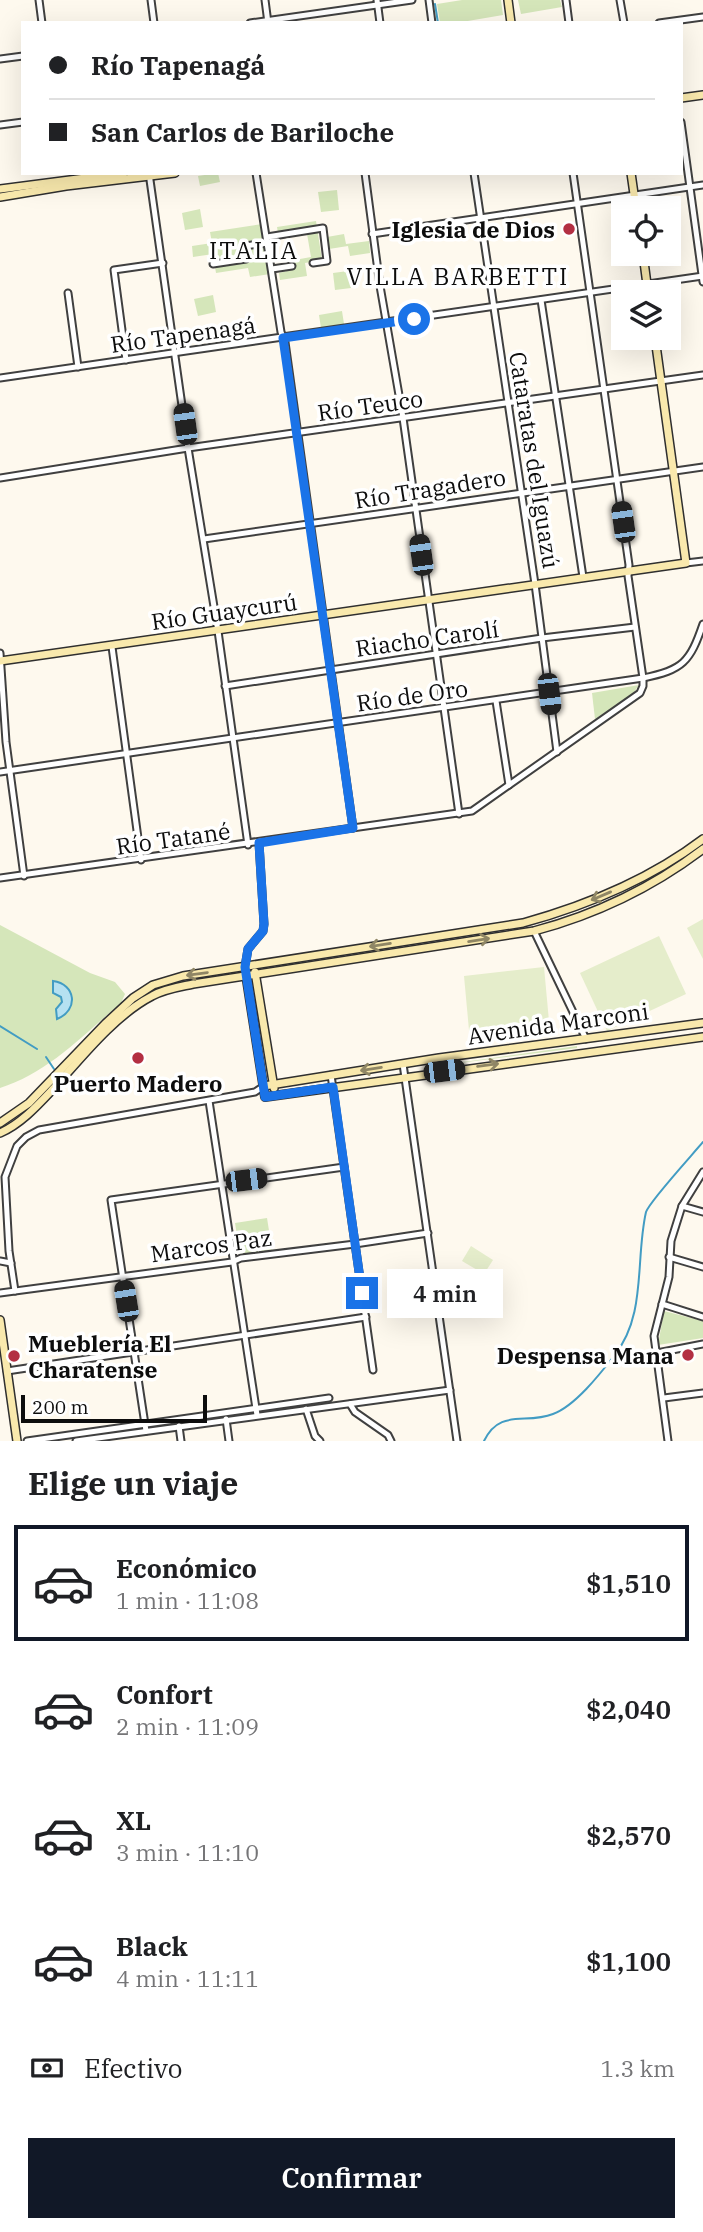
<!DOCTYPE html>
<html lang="es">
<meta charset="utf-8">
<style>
:root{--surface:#fff;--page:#f6f6f6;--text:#202124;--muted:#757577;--line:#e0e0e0;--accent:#111827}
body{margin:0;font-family:"IBM Plex Serif",serif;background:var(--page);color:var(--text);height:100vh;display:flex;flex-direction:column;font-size:26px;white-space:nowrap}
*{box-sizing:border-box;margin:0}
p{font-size:23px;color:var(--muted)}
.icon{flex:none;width:38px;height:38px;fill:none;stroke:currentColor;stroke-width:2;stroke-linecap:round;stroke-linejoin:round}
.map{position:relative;height:1441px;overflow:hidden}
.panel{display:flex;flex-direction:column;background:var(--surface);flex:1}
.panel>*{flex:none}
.banner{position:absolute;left:21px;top:21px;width:662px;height:154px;border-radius:0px;box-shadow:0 7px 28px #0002;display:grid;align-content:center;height:154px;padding:0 28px;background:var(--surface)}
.buttons{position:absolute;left:611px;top:196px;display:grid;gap:14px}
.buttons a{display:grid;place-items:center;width:70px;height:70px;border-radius:0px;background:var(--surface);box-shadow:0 7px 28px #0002;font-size:35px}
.scale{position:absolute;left:21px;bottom:18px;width:186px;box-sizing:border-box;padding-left:7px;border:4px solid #0d0d0d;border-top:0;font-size:19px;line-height:24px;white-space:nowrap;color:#0d0d0d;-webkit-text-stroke:5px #fff;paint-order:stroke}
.end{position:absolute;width:32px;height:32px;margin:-16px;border:9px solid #1a73e8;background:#fff;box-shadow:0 0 0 4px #fff}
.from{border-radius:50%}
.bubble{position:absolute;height:49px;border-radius:0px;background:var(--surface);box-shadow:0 7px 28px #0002;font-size:23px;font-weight:600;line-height:49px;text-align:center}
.car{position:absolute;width:21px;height:42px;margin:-21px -10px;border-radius:9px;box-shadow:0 0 5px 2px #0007;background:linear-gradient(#222 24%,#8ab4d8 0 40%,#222 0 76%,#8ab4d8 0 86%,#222 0)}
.banner b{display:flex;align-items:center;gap:24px;height:66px;font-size:26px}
.banner b+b{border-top:2px solid var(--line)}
.banner i{width:18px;height:18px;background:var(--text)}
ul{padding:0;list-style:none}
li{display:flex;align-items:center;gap:21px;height:116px;margin:0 14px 10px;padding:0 14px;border:4px solid transparent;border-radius:0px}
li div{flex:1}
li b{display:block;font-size:26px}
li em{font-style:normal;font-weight:600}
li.on{border-color:var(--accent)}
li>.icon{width:63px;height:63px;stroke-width:1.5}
h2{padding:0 28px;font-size:32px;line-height:84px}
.pay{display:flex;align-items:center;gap:18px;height:77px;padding:0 28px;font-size:26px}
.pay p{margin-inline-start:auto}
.primary-button{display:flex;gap:14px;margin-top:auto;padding:14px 28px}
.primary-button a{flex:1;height:80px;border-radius:0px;background:var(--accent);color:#fff;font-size:28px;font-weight:600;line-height:80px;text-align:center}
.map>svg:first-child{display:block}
</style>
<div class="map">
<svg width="703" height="1441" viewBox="0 0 703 1441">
<rect width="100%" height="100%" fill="#fef9ee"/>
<g fill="#d5e6ba">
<polygon points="462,0 501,0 503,15 456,23 440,23 437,4"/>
<polygon points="518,0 560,0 562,7 521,14"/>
<polygon points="218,173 220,182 200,186 198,176"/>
<polygon points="337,190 339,210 321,212 318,192"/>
<polygon points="200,209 203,227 185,230 182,213"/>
<polygon points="316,221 322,260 305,263 307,276 280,280 279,273 291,270 289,261 311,257 306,228 278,233 277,227"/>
<polygon points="262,224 270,274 250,277 248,268 216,273 213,254 193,257 192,246 212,243 210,232"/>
<polygon points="344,234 346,244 369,241 370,253 350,256 348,246 329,249 327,237"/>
<polygon points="348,271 351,288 335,290 333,273"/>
<polygon points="213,295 216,312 198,316 194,299"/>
<polygon points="342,311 344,324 321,328 319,315"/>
<polygon points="242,324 244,337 224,340 222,327"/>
<polygon points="639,685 632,695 595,719 592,693"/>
<path d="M0 925 90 973 115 982 125 994 121 1003C83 1035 48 1073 0 1088Z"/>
<polygon points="577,1046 577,1048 413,1069"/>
<polygon points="267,1218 272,1250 240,1255 235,1223"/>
<polygon points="664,1311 703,1321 703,1338 658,1345"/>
</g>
<g fill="#e5edcb">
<polygon points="703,919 703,959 687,928"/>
<polygon points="659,936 686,994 607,1031 580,973"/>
<polygon points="544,967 550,1032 470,1041 464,976"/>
<polygon points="471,1246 493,1260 484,1274 462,1261"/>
</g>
<path fill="#b6e1f1" stroke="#429cc3" stroke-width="2" d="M53 981C76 984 79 1010 57 1019L56 1009 62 1002 61 997 53 993Z"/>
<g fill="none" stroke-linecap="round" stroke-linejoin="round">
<g stroke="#429cc3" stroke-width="2">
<polyline points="435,4 438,23"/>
<polyline points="0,1026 37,1049"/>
<polyline points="46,1057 54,1069"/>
<path d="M484 1441C500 1408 525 1425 553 1414 575 1406 600 1374 614 1356 647 1315 635 1260 646 1212 649 1202 693 1154 703 1142"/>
</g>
<defs>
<g id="street">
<polyline points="39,0 42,23"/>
<polyline points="151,0 154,23"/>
<polyline points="265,0 268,23"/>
<polyline points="377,0 380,23"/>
<polyline points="429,0 432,23"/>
<polyline points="566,0 569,23"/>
<polyline points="620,0 624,23"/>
<polyline points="250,23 412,0"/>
<polyline points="659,23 703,17"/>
<polyline points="0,59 23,56"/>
<polyline points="681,122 703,282"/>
<polyline points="0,125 23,122"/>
<polyline points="149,173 188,448 218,631 248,845"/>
<polyline points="256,173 281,332 285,342 353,828"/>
<polyline points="365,173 380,286 403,418 459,814"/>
<polyline points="474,173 535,584 557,752"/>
<polyline points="372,234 703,185"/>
<polyline points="267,237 323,228 327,261 313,263"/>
<polyline points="213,264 246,259 244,246 268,243"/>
<polyline points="272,269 292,266"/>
<polyline points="68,293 78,367"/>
<polyline points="541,300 583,577"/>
<polyline points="126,360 114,270 163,263"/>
<polyline points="0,378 703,276"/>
<polyline points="0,478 188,448 703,375"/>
<polyline points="204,539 703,467"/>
<polyline points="686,563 703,561"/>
<polyline points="112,647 141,860"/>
<polyline points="0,653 6,742 24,876"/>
<polyline points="225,686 542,638 635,627"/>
<polyline points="496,701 509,785"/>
<path d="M0 772 643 678C683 670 690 662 703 624"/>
<polyline points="0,878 472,811 640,693 643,686 643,678 628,576 629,565 573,173"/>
<polyline points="534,931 586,1039"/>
<polyline points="245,967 248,949 263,931 264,924 259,843"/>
<polyline points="403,1064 457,1441"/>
<polyline points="331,1075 373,1370"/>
<polyline points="209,1101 257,1415"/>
<polyline points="682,1206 703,1212"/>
<polyline points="669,1257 703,1267"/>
<polyline points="0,1261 11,1263"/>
<polyline points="15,1291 9,1251 5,1177 17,1146 26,1137 39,1130 255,1092 264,1086"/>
<polyline points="0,1293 232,1262 241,1258 355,1244 428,1233"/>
<polyline points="662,1304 703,1317"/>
<polyline points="657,1353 703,1344"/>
<polyline points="7,1371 366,1317"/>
<polyline points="664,1398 703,1393"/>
<polyline points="350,1404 355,1412 388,1435 391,1441"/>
<polyline points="306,1409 315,1436 320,1441"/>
<polyline points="226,1419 229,1441"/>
<polyline points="179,1426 181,1441"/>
<polyline points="146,1431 111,1200 344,1167"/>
<polyline points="27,1441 329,1398"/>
<polyline points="76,1441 450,1390"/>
<polyline points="668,1441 654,1336 669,1277 671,1241 682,1206 703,1172"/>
</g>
<g id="secondary">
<polyline points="508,0 511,23"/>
<polyline points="681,98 703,95"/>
<polyline points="631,173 636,208"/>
<polyline points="0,189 124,173"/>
<polyline points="0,197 66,186 175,173"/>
<polyline points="643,254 648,292"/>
<polyline points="0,661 686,563 655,338"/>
<polyline points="255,972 274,1088"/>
<polyline points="246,975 265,1097 703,1037"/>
<polyline points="264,1086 439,1058 703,1023"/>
<path d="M0 1123 29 1103 106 1023 133 998 153 985 183 976 523 923C588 905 649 880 703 839"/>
<path d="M0 1133C21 1124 38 1105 54 1088 81 1058 115 1015 152 996 164 989 179 987 193 984L534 931C594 915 653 887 703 849"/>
<polyline points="0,1320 17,1441"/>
</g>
</defs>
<use href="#street" stroke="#404040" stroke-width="9"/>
<use href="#secondary" stroke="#2f2f2f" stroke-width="10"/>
<use href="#street" stroke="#fff" stroke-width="5"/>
<use href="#secondary" stroke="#f9e9ad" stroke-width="7"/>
</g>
<defs><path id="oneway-shaft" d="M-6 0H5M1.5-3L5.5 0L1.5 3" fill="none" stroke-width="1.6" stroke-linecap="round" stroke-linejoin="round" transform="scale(1.75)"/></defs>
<g stroke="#8f8665">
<use href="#oneway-shaft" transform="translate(601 896) rotate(157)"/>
<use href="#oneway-shaft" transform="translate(479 940) rotate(-9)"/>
<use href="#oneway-shaft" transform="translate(380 945) rotate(171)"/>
<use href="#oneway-shaft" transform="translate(197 974) rotate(172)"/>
<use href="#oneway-shaft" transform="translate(488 1065) rotate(-7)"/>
<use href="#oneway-shaft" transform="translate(371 1069) rotate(171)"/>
</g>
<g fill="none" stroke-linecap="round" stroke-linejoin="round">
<polyline stroke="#1a73e8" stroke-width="9" points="362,1293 333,1087 265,1097 245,967 248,949 263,931 264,924 259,843 353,828 283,338 414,319"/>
</g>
<g fill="#b32f42" stroke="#fff" stroke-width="2.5">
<circle cx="569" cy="229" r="7"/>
<circle cx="138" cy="1058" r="7"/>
<circle cx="688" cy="1355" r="7"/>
<circle cx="14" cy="1356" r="7"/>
</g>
<g text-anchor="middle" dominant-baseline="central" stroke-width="7" stroke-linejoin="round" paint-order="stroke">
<g font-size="23" font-weight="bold" fill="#0d0d0d" stroke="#fff" text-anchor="end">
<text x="555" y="229">Iglesia de Dios</text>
<text x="138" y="1083" text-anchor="middle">Puerto Madero</text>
<text x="28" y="1343" text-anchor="start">Mueblería El<tspan x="28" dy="26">Charatense</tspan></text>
<text x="674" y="1355">Despensa Mana</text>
</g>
<g font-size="23" fill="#0d0d0d" stroke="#fff">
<text transform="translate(183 334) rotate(-8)">Río Tapenagá</text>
<text transform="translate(370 405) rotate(-8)">Río Teuco</text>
<text transform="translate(535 460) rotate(81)">Cataratas del Iguazú</text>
<text transform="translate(430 488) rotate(-9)">Río Tragadero</text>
<text transform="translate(224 611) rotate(-8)">Río Guaycurú</text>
<text transform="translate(427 638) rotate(-8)">Riacho Carolí</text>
<text transform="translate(412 695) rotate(-8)">Río de Oro</text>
<text transform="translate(173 838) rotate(-8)">Río Tatané</text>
<text transform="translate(558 1023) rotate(-8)">Avenida Marconi</text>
<text transform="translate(211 1245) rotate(-8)">Marcos Paz</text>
</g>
<g font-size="24" letter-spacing="2" fill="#0d0d0d" stroke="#fff">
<text x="254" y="250">ITALIA</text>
<text x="458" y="276">VILLA BARBETTI</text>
</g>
</g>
</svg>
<div class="buttons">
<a><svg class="icon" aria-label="locate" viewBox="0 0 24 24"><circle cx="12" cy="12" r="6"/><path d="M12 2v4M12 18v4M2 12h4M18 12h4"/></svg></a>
<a><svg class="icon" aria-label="layers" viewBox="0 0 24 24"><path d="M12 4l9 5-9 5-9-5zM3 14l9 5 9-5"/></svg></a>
</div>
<div class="scale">200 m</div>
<i class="end from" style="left:414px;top:319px"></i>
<i class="end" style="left:362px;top:1293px"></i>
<div class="bubble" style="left:387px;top:1269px;width:116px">4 min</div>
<i class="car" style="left:185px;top:424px;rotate:352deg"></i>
<i class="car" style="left:623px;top:522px;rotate:352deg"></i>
<i class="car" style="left:421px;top:555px;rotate:352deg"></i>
<i class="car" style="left:549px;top:694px;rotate:173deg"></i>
<i class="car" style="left:444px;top:1071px;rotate:83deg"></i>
<i class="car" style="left:246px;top:1180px;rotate:83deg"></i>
<i class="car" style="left:126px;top:1301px;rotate:351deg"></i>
<div class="banner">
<b><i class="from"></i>Río Tapenagá</b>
<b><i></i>San Carlos de Bariloche</b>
</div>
</div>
<section class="panel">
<h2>Elige un viaje</h2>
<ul>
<li class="on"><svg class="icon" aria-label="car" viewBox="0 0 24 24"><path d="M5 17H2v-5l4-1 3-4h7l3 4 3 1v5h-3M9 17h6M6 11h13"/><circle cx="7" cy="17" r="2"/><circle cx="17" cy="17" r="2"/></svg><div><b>Económico</b><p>1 min · 11:08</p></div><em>$1,510</em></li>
<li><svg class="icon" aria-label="car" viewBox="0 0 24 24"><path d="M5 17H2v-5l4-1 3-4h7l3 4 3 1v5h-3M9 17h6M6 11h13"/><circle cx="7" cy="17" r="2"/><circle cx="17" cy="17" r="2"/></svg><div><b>Confort</b><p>2 min · 11:09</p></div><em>$2,040</em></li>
<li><svg class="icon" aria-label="car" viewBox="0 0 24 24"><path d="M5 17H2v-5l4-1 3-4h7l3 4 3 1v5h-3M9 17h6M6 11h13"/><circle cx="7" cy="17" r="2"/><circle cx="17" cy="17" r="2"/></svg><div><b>XL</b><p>3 min · 11:10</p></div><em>$2,570</em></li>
<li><svg class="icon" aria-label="car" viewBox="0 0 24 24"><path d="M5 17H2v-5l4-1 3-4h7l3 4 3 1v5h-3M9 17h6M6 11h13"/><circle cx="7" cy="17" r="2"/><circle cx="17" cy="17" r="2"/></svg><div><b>Black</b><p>4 min · 11:11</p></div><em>$1,100</em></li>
</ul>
<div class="pay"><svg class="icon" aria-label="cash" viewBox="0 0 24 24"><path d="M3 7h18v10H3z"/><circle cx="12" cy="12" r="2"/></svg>Efectivo<p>1.3 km</p></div>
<div class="primary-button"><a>Confirmar</a></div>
</section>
